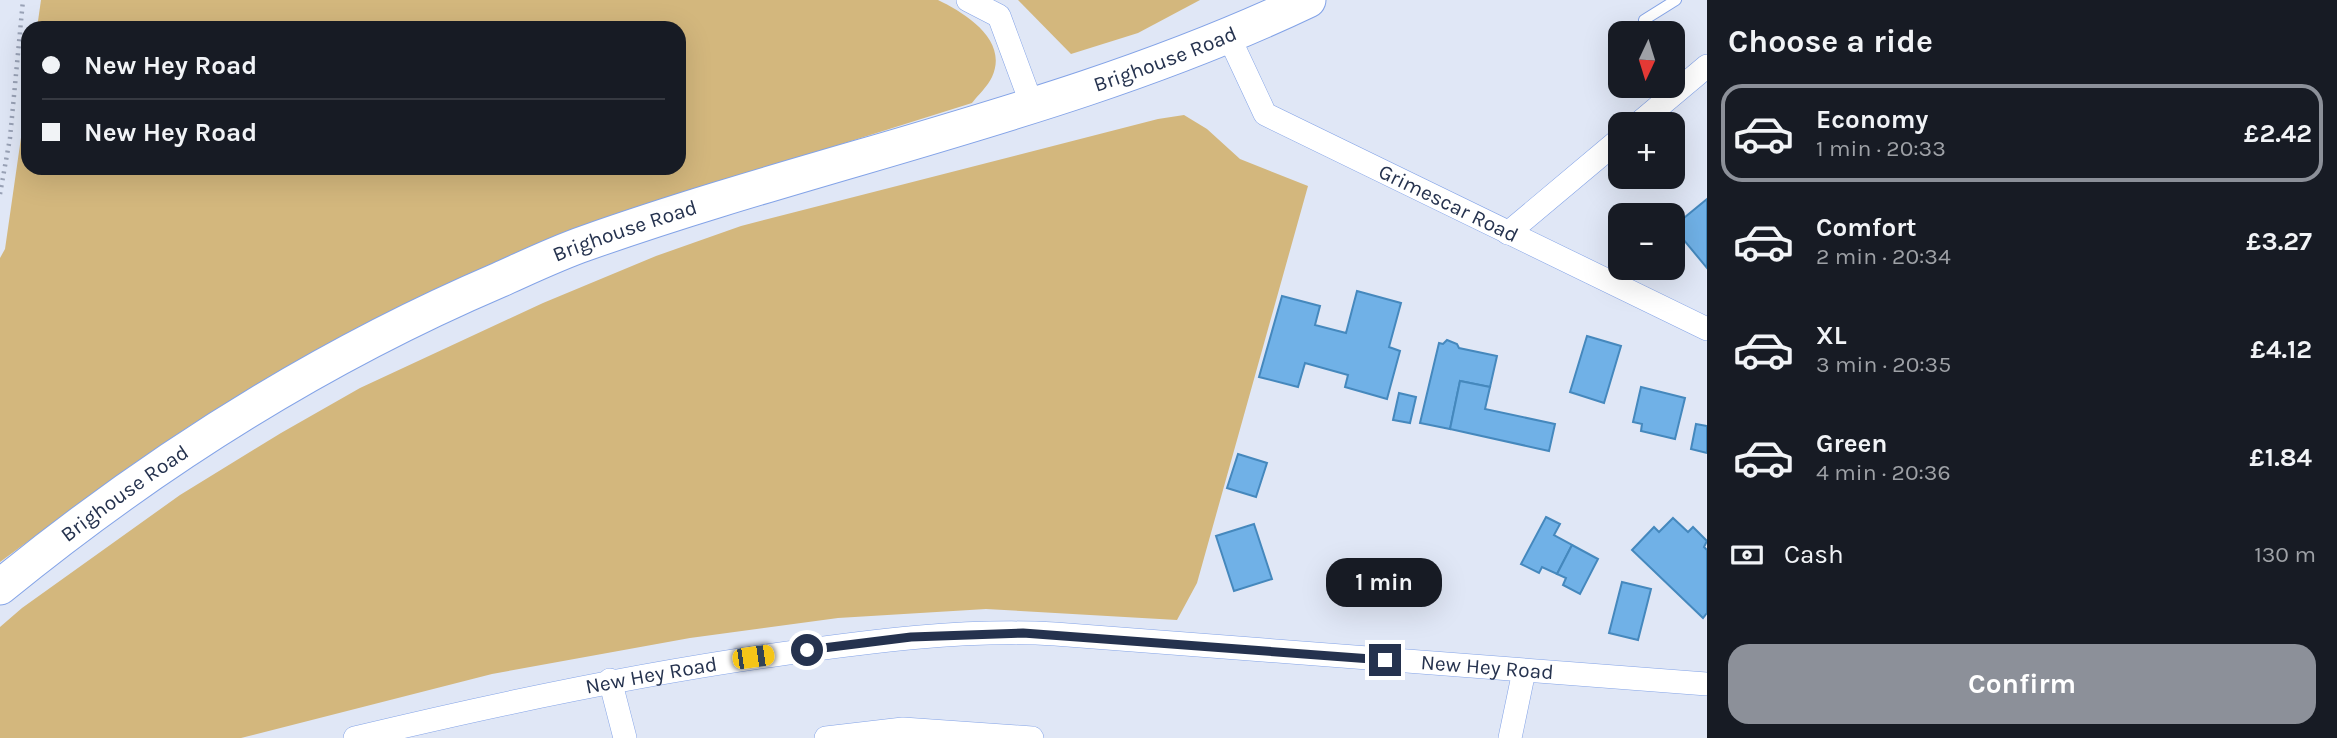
<!DOCTYPE html>
<meta charset="utf-8">
<style>
:root{--surface:#171b24;--page:#20242c;--text:#f1f3f6;--muted:#9ea1a6;--line:#363941;--accent:#8c9099}
body{margin:0;font-family:Karla,sans-serif;background:var(--page);color:var(--text);height:100vh;display:flex;flex-direction:column;font-size:26px;white-space:nowrap}
*{box-sizing:border-box;margin:0}
p{font-size:23px;color:var(--muted)}
.icon{flex:none;width:38px;height:38px;fill:none;stroke:currentColor;stroke-width:2;stroke-linecap:round;stroke-linejoin:round}
.map{position:relative;flex:1;overflow:hidden}
.sheet{display:flex;flex-direction:column;background:var(--surface);width:630px}
.sheet>*{flex:none}
.guide{position:absolute;left:21px;top:21px;width:665px;height:154px;border-radius:21px;box-shadow:0 7px 28px #0002;display:grid;align-content:center;height:154px;padding:0 21px;background:var(--surface)}
.needle{width:46px;rotate:184deg}
.fabs{position:absolute;left:1608px;top:21px;display:grid;gap:14px}
.fabs a{display:grid;place-items:center;width:77px;height:77px;border-radius:14px;background:var(--surface);box-shadow:0 7px 28px #0002;font-size:35px}
.end{position:absolute;width:32px;height:32px;margin:-16px;border:9px solid #25324e;background:#fff;box-shadow:0 0 0 4px #fff}
.from{border-radius:50%}
.bubble{position:absolute;height:49px;border-radius:21px;background:var(--surface);box-shadow:0 7px 28px #0002;font-size:23px;font-weight:700;line-height:49px;text-align:center}
.car{position:absolute;width:21px;height:42px;margin:-21px -10px;border-radius:9px;box-shadow:0 0 5px 2px #0007;background:linear-gradient(#f5c518 24%,#345 0 40%,#f5c518 0 76%,#345 0 86%,#f5c518 0)}
.guide b{display:flex;align-items:center;gap:24px;height:66px;font-size:26px}
.guide b+b{border-top:2px solid var(--line)}
.guide i{width:18px;height:18px;background:var(--text)}
ul{padding:0;list-style:none}
li{display:flex;align-items:center;gap:21px;height:98px;margin:0 14px 10px;padding:0 7px;border:4px solid transparent;border-radius:21px}
li div{flex:1}
li b{display:block;font-size:26px}
li em{font-style:normal;font-weight:700}
li.selected{border-color:var(--accent)}
li>.icon{width:63px;height:63px;stroke-width:1.5}
h2{padding:0 21px;font-size:32px;line-height:84px}
.pay{display:flex;align-items:center;gap:18px;height:77px;padding:0 21px;font-size:26px}
.pay p{margin-inline-start:auto}
.button{display:flex;gap:14px;margin-top:auto;padding:14px 21px}
.button a{flex:1;height:80px;border-radius:21px;background:var(--accent);color:#fff;font-size:28px;font-weight:700;line-height:80px;text-align:center}
main{display:flex;flex:1;min-height:0}
.map>svg:first-child{display:block}
</style>
<main>
<div class="map">
<svg width="1707" height="738" viewBox="0 0 1707 738">
<rect width="100%" height="100%" fill="#e0e7f6"/>
<g fill="#d3b77d">
<path d="M41 0H938C965 13 1009 40 992 77 988 86 978 95 972 103L667 199 343 337 191 425 129 467 0 562V258L5 249 28 89V168H679V28H37Z"/>
<polygon points="1018,0 1200,0 1138,33 1071,54"/>
<polygon points="1184,115 1207,129 1240,159 1308,186 1197,583 1177,620 986,609 838,618 690,638 492,674 241,738 0,738 0,627 22,608 180,495 281,433 360,388 543,303 656,256 741,226 1158,119"/>
</g>
<g fill="#70b1e7" stroke="#4588bd" stroke-width="2">
<polygon points="1707,199 1707,268 1673,227"/>
<polygon points="1357,291 1401,303 1389,347 1400,351 1387,399 1345,387 1348,375 1305,363 1298,387 1259,377 1282,296 1320,306 1315,325 1346,333"/>
<polygon points="1587,336 1621,346 1604,403 1570,392"/>
<polygon points="1447,340 1457,344 1459,348 1497,356 1490,387 1460,381 1450,429 1420,423 1439,343 1443,344"/>
<polygon points="1460,381 1490,387 1485,409 1555,424 1549,451 1450,429"/>
<polygon points="1641,387 1685,398 1675,439 1641,431 1642,424 1633,422"/>
<polygon points="1399,393 1416,397 1410,423 1393,420"/>
<polygon points="1696,424 1707,426 1707,453 1691,449"/>
<polygon points="1238,454 1267,463 1256,497 1227,488"/>
<polygon points="1546,517 1560,524 1554,535 1572,545 1557,574 1542,567 1539,573 1521,564"/>
<polygon points="1673,518 1688,532 1693,527 1707,541 1704,547 1707,550 1707,613 1703,618 1632,550 1654,527 1659,532"/>
<polygon points="1254,524 1272,579 1234,591 1216,536"/>
<polygon points="1572,545 1598,559 1580,594 1563,585 1566,578 1557,574"/>
<polygon points="1622,582 1651,589 1638,640 1609,633"/>
</g>
<g fill="none" stroke-linecap="round" stroke-linejoin="round">
<defs>
<polyline id="service" points="1644,20 1676,0"/>
<g id="minor">
<polyline points="968,0 999,16 1033,108"/>
<path id="s1" d="M1229 37 1265 114 1707 329"/>
<polyline points="1638,124 1707,66"/>
<polyline points="1508,233 1620,139"/>
<polyline points="610,680 625,738"/>
<path id="s2" d="M355 738C496 704 637 674 781 654 871 641 963 629 1055 634L1707 684"/>
<polyline points="826,738 903,729 1032,738"/>
<polyline points="1510,738 1524,671"/>
</g>
<g id="primary">
<path id="s3" d="M0 587C152 463 319 357 499 280 528 267 557 253 586 243 826 158 1077 110 1308 0"/>
</g>
</defs>
<use href="#service" stroke="#83a3e7" stroke-width="12"/>
<use href="#minor" stroke="#83a3e7" stroke-width="24"/>
<use href="#primary" stroke="#83a3e7" stroke-width="37"/>
<polyline stroke="#99a2b6" stroke-width="4.5" stroke-dasharray="2 5" stroke-linecap="butt" points="0,194 10,138 23,0"/>
<use href="#service" stroke="#fff" stroke-width="10"/>
<use href="#minor" stroke="#fff" stroke-width="23"/>
<use href="#primary" stroke="#fff" stroke-width="35"/>
</g>
<g fill="none" stroke-linecap="round" stroke-linejoin="round">
<polyline stroke="#25324e" stroke-width="9" points="807,650 911,637 1023,633 1385,660"/>
</g>
<g text-anchor="middle" dominant-baseline="central" stroke-width="6" stroke-linejoin="round" paint-order="stroke">
<g font-size="21" fill="#25324e" stroke="#fff">
<text stroke="none"><textPath href="#s3" startOffset="1290">Brighouse Road</textPath></text>
<text stroke="none"><textPath href="#s1" startOffset="289">Grimescar Road</textPath></text>
<text stroke="none"><textPath href="#s3" startOffset="723">Brighouse Road</textPath></text>
<text stroke="none"><textPath href="#s3" startOffset="156">Brighouse Road</textPath></text>
<text stroke="none"><textPath href="#s2" startOffset="1143">New Hey Road</textPath></text>
<text stroke="none"><textPath href="#s2" startOffset="303">New Hey Road</textPath></text>
</g>
</g>
</svg>
<div class="fabs">
<a><svg class="needle" viewBox="-14 -14 28 28"><path d="M0-13l5 13h-10z" fill="#e53935"/><path d="M0 13l5-13h-10z" fill="#9ea1a6"/></svg></a>
<a>+</a>
<a>−</a>
</div>
<i class="end from" style="left:807px;top:650px"></i>
<i class="end" style="left:1385px;top:660px"></i>
<div class="bubble" style="left:1326px;top:558px;width:116px">1 min</div>
<i class="car" style="left:753px;top:657px;rotate:82deg"></i>
<div class="guide">
<b><i class="from"></i>New Hey Road</b>
<b><i></i>New Hey Road</b>
</div>
</div>
<section class="sheet">
<h2>Choose a ride</h2>
<ul>
<li class="selected"><svg class="icon" aria-label="car" viewBox="0 0 24 24"><path d="M5 17H2v-5l4-1 3-4h7l3 4 3 1v5h-3M9 17h6M6 11h13"/><circle cx="7" cy="17" r="2"/><circle cx="17" cy="17" r="2"/></svg><div><b>Economy</b><p>1 min · 20:33</p></div><em>£2.42</em></li>
<li><svg class="icon" aria-label="car" viewBox="0 0 24 24"><path d="M5 17H2v-5l4-1 3-4h7l3 4 3 1v5h-3M9 17h6M6 11h13"/><circle cx="7" cy="17" r="2"/><circle cx="17" cy="17" r="2"/></svg><div><b>Comfort</b><p>2 min · 20:34</p></div><em>£3.27</em></li>
<li><svg class="icon" aria-label="car" viewBox="0 0 24 24"><path d="M5 17H2v-5l4-1 3-4h7l3 4 3 1v5h-3M9 17h6M6 11h13"/><circle cx="7" cy="17" r="2"/><circle cx="17" cy="17" r="2"/></svg><div><b>XL</b><p>3 min · 20:35</p></div><em>£4.12</em></li>
<li><svg class="icon" aria-label="car" viewBox="0 0 24 24"><path d="M5 17H2v-5l4-1 3-4h7l3 4 3 1v5h-3M9 17h6M6 11h13"/><circle cx="7" cy="17" r="2"/><circle cx="17" cy="17" r="2"/></svg><div><b>Green</b><p>4 min · 20:36</p></div><em>£1.84</em></li>
</ul>
<div class="pay"><svg class="icon" aria-label="cash" viewBox="0 0 24 24"><path d="M3 7h18v10H3z"/><circle cx="12" cy="12" r="2"/></svg>Cash<p>130 m</p></div>
<div class="button"><a>Confirm</a></div>
</section>
</main>
